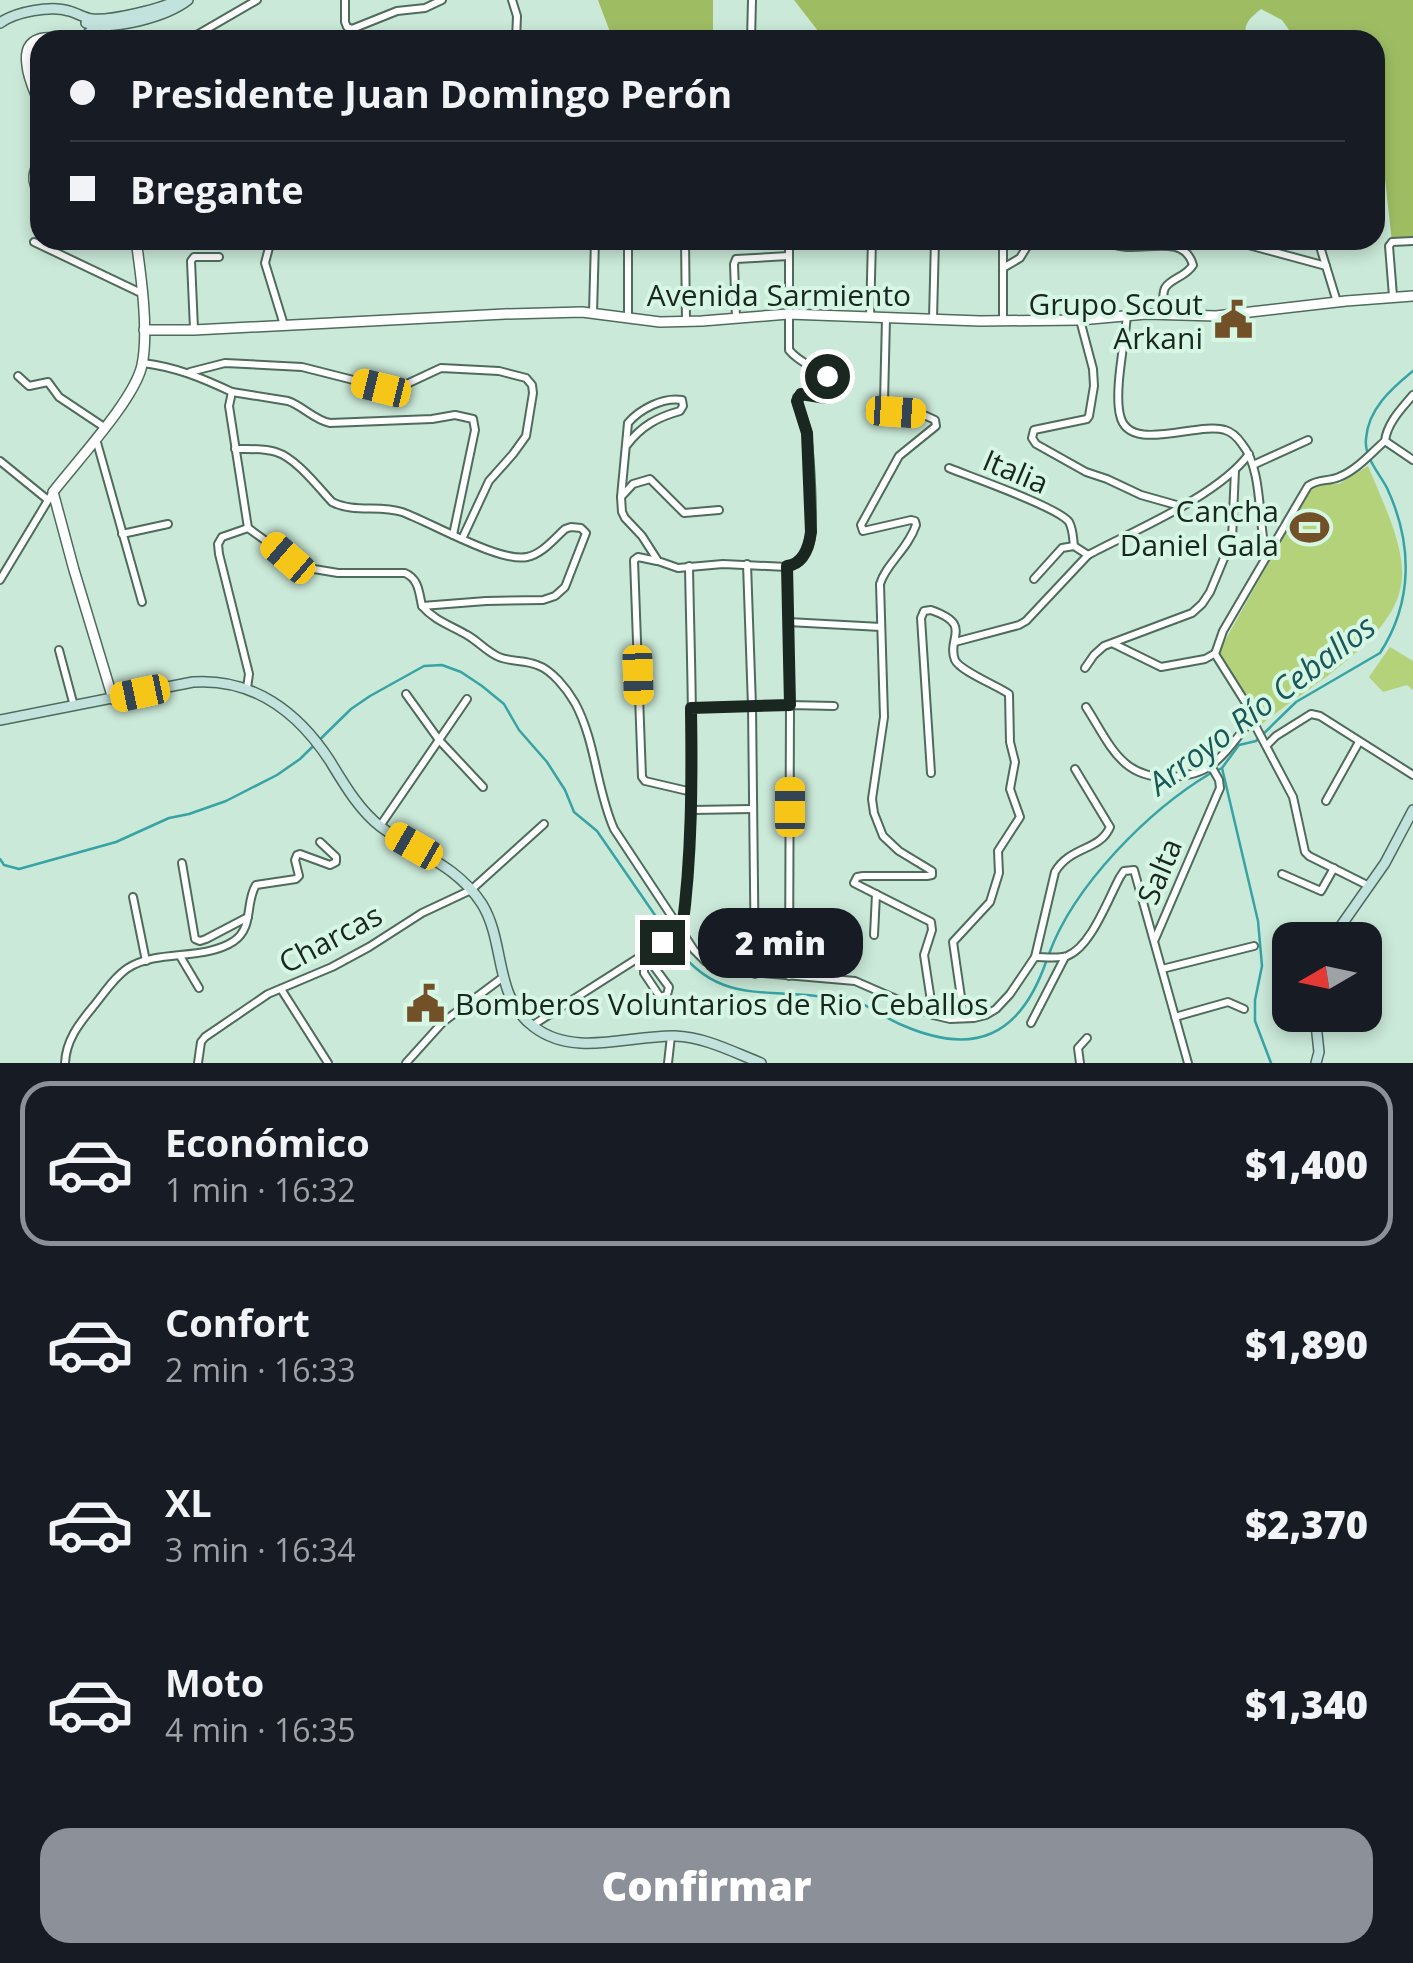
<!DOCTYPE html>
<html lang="es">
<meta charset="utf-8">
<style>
:root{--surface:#171b24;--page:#242831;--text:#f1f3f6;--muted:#9ea1a6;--line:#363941;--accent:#8c9099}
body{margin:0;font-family:"Open Sans",sans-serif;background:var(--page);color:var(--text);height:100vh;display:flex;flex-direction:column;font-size:38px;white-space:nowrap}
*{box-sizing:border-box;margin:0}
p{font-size:32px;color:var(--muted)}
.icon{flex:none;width:55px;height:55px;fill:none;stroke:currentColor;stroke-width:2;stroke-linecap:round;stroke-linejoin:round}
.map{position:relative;height:1063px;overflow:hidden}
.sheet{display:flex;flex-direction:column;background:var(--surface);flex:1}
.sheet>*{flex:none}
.hud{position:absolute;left:30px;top:30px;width:1355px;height:220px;border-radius:30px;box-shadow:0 5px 15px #0003;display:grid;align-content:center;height:220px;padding:0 40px;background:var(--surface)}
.needle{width:65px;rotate:261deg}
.tools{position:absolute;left:1272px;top:922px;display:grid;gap:20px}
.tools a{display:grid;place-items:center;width:110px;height:110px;border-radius:20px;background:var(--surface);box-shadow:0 5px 15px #0003;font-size:50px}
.end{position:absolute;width:45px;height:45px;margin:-22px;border:12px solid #1a2620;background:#fff;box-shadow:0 0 0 5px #fff}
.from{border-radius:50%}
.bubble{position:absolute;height:70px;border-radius:30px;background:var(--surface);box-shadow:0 5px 15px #0003;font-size:32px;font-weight:800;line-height:70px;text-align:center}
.car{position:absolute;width:30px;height:60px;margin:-30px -15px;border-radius:12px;box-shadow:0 0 8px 2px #0007;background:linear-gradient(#f5c518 24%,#345 0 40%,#f5c518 0 76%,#345 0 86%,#f5c518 0)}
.hud b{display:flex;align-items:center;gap:35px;height:95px;font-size:38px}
.hud b+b{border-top:2px solid var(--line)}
.hud i{width:25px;height:25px;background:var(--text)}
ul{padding:18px 0 0;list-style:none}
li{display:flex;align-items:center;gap:30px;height:165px;margin:0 20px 15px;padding:0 20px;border:5px solid transparent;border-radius:30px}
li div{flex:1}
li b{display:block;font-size:38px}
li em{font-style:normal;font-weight:800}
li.selected{border-color:var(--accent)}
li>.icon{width:90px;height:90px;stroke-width:1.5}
.cta{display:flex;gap:20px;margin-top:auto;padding:20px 40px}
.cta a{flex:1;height:115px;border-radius:30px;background:var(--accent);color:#fff;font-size:40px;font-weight:800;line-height:115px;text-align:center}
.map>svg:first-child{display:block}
</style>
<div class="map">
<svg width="1413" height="1063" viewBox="0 0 1413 1063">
<rect width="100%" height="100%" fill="#cae9d8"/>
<g fill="#b3d279">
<path d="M1368 466C1381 498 1400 535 1402 569 1407 635 1308 686 1262 724L1218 653 1309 491 1322 483 1339 484Z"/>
<polygon points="1390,647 1413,661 1413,690 1407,685 1383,692 1369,677"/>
</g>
<g fill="#9ebd63">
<polygon points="598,0 713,0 713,40 613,40"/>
<path d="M794 0H1413V241L1392 242 1383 161 1375 124V40H1296L1282 20 1261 9C1250 18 1241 25 1248 40H825Z"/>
</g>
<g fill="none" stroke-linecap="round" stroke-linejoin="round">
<g stroke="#37a3a5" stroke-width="2.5">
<polyline points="1222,768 1258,921 1262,966 1255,1000 1255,1021 1271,1063"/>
<path d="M1218 770 1222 768 1239 745 1256 741 1296 702 1380 653C1413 602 1413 544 1387 488 1379 473 1364 457 1366 439 1368 409 1391 389 1413 371"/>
<polyline points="0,859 4,865 19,869 116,842 169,818 189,814 226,801 277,775 300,759 351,709 370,696 424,666 442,665 461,672 482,686 504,704 519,730 547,762 565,790 574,812 597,831 668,934"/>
<path d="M672 941C712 1000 753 990 816 996 826 997 837 996 847 998 865 1002 884 1018 902 1025 975 1057 1020 1036 1046 962"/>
<path d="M1049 954C1074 885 1149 810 1211 773"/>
</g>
<defs>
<g id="minor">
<polyline points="345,0 345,22 347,27 352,29 397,11 425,8 442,0"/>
<polyline points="512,0 517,16 516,40"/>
<polyline points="188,40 257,0"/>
<polyline points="751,40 752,0"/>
<polyline points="271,240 265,263 284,325"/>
<polyline points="335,240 354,242 377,240"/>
<polyline points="685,240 686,321"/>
<path d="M1105 240C1131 260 1182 227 1193 265 1186 277 1171 278 1165 288 1162 294 1163 307 1163 314"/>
<polyline points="1230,240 1326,266"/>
<polyline points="1318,240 1337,302"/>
<polyline points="34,242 141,293"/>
<polyline points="1182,248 1186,245 1210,240"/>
<polyline points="1003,268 1020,258 1031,240"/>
<polyline points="1393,296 1389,246 1392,242 1413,241"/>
<polyline points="593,313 595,240"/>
<path d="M1127 315C1125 342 1114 390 1120 415 1128 455 1198 421 1225 430 1232 432 1238 438 1242 444 1263 469 1258 523 1266 555"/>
<polyline points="870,317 872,240"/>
<polyline points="628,318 628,240"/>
<polyline points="736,318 734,264 736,259 789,256"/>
<path d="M886 318 884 402 890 411 924 415 935 420 936 426 899 456 861 525 863 531 911 520 915 521 916 525C908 549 886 564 880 584L884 717 872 799 874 813 883 836 899 851 932 871V875L927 876H863L857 877 854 883 931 922 932 930 924 955 933 1014"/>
<polyline points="933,319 935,240"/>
<polyline points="1080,320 1093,369 1094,386 1089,416 1087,419 1034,430 1032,438 1036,444 1086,472 1107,479 1141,495 1180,506"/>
<polyline points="1003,321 1003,240"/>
<polyline points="194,329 191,261 194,257 219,257"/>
<path d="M143 363C176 367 202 378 232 392L229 406 248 528"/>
<polyline points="190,372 225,363 302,367 381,387 396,389 441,368 499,371 526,378 532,385 533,393 526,436 513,454 489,481 462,539"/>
<polyline points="18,376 29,386 48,382 59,397 104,427"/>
<path d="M232 392 288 401C303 406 314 420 330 423L432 419 455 415 473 419 475 430 453 535"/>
<polyline points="96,439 142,602"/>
<polyline points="1385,441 1413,460"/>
<path d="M235 449C248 449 263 448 276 452 296 458 318 487 332 502 353 513 379 505 402 512 430 522 500 563 527 557 542 554 554 539 565 529L571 527 581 528 586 533 565 587 555 596 543 600 486 601 422 606C435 621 450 625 467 635 478 641 487 652 499 657 511 662 525 660 537 665 552 670 567 689 575 703 596 742 596 788 614 829L694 950 705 961 729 970 855 981 933 1015 950 1019 974 1018 986 1015 996 1009 1010 994 1035 957 1055 872C1070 846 1100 851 1110 827L1075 769"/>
<polyline points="0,461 48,500"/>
<polyline points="1253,465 1308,440"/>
<path d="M949 468C971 477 1058 507 1069 522 1073 529 1073 538 1074 546L1088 555C1135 530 1218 496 1249 454"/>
<path d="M621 497 628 423C640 409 663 397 682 400L683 406 680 411C658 417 641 426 627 445"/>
<path d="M719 510 684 513 650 479 633 484 621 497 622 512 625 518 642 536 658 561 678 568 723 564 787 567C797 564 805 557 809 546 815 527 810 456 807 434 806 421 797 410 797 397 809 390 819 403 829 395 833 367 806 371 789 350V240"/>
<path d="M248 528 302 567 338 573H405C419 579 419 593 422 606"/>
<polyline points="122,534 168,524"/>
<polyline points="657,561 638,557 634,560 642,777 645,781 692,792"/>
<polyline points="747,564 752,706 755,974"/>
<polyline points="787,567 790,705 789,976"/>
<polyline points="1034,579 1062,548 1074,546"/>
<polyline points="0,580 53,492"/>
<polyline points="788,622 881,627"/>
<polyline points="955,642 1019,625 1026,621 1088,555"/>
<polyline points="1114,644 1161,667 1205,659 1214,654"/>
<polyline points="59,650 74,706"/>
<path d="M1215 654 1223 631 1308 486C1319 478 1328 482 1339 477 1357 470 1371 453 1385 441 1387 423 1402 408 1413 395"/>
<polyline points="1215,654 1249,708 1257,729 1293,797 1305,852 1309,856 1369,886"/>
<polyline points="1085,668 1094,655 1104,646 1192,613 1202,604 1210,592 1232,539 1235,470"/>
<polyline points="247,688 249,674 219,554 218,544 222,537 248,528"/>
<polyline points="406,694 439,740 483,787"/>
<path d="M1086 707C1110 744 1121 780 1172 777 1185 776 1199 774 1210 766 1226 755 1240 733 1253 718"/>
<polyline points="691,708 790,705 834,706"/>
<polyline points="1267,745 1276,736 1311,714 1320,716 1413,775"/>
<path d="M931 773 921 618 924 611 931 610C974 625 946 638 955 660 960 671 998 686 1009 694L1010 742 1015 762 1010 789 1020 817 998 851 999 873 990 902 953 942 964 1018"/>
<polyline points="1326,801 1359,742"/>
<polyline points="692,810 752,809"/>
<polyline points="380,826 467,699"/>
<polyline points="182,863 195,939 200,941 206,939 248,917"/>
<polyline points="1282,874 1321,891 1334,868"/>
<polyline points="133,897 146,961"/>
<polyline points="874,935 876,894"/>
<polyline points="1155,939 1220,788 1219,780 1211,766"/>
<polyline points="180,956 199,988"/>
<path d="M1035 957C1044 957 1058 959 1067 956 1091 947 1108 899 1120 877L1124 871 1134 870 1188 1063"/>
<polygon points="649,963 652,964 669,987 667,995 660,997 644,973 644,966"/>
<polyline points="1162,969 1254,946"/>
<polyline points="281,989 328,1063"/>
<polyline points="1175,1017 1228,1002 1244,1009"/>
<polyline points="1031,1023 1065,957"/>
<path d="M533 1025 682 930C698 810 691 687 689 566"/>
<path d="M65 1063C66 1041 78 1025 92 1008 103 995 114 977 128 968 158 949 204 961 234 941 254 927 245 902 256 885L296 879 299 876 295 860 297 855 300 854 330 865 336 862V857L320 842"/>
<polyline points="198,1063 201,1042 205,1037 268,994 332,967 369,947 422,913 471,890 544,824"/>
<polyline points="406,1063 443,1022 502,978"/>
<polyline points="668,1063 671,1036"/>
<polyline points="1080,1063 1078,1048 1087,1038"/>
</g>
<g id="tertiary">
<polyline points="109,25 105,28 105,33 123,40"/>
<path d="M40 105C35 92 28 79 27 65 22 31 53 37 74 39 83 39 91 37 99 37"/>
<path d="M40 159C34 171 30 182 40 192"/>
<polyline points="144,330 194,330 505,314 582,312 660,322 702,321 788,314 980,321 1080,320 1146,314 1216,316 1346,301 1413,296"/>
<path d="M113 699 74 570 53 492C76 462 135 399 142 365 149 331 141 275 136 240"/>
</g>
<g id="secondary">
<path d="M0 23C15 12 51 5 69 11 77 13 84 18 92 19 111 21 161 9 178 0"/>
<path d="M86 23C113 31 166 17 188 0"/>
<polyline points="76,39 84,37 97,26"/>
<path d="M0 720 193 682C253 678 298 712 330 761 344 784 359 810 381 827 416 853 457 865 482 904 506 943 493 997 534 1027 575 1058 629 1035 675 1036 705 1037 733 1052 761 1063"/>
<polyline points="1331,940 1385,863 1413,810"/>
<polyline points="1315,1015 1319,1052 1316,1063"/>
</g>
</defs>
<use href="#minor" stroke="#4f6b5c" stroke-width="10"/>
<use href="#tertiary" stroke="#4f6b5c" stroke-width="12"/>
<use href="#secondary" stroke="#4f6b5c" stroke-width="12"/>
<use href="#minor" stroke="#fff" stroke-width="6"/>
<use href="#tertiary" stroke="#fff" stroke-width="9"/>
<use href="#secondary" stroke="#c2e2dd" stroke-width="9"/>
</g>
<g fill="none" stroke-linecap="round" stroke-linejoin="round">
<path stroke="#1a2620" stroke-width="12" d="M662 942 682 930C692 856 692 782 691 708L790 705 787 566C804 564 809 547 811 532L807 433 797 401 801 394 826 398 831 390 827 376"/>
</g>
<defs>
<symbol id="civic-bare" viewBox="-9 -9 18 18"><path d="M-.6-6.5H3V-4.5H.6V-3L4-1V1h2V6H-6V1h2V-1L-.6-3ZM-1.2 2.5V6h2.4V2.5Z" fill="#725028" stroke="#d7f7e5" stroke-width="2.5" paint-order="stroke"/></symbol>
<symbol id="stadium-bare" viewBox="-9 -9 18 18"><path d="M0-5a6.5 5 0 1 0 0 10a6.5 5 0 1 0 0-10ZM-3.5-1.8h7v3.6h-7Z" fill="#725028" stroke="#d7f7e5" stroke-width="2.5" paint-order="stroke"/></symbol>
</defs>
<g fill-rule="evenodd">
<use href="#civic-bare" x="1206" y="292" width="55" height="55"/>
<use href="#stadium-bare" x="1282" y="500" width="55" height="55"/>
<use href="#civic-bare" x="398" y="976" width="55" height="55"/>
</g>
<g text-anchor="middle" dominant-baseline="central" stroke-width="8" stroke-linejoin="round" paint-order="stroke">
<g font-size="30" fill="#1a2620" stroke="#d7f7e5">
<text x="779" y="294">Avenida Sarmiento</text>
<text transform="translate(1016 471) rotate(23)">Italia</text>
<text transform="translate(1159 871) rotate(-67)">Salta</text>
<text transform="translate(330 938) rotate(-28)">Charcas</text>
</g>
<g font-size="30" fill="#1a2620" stroke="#d7f7e5" text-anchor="end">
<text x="1203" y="303">Grupo Scout<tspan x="1203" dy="34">Arkani</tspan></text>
<text x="1279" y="510">Cancha<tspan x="1279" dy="34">Daniel Gala</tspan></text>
<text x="455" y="1003" text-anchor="start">Bomberos Voluntarios de Rio Ceballos</text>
</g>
<g font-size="32" font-style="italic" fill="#1a5759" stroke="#d7f7e5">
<text transform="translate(1261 704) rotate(-37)">Arroyo Río Ceballos</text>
</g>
</g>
</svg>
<div class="tools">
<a><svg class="needle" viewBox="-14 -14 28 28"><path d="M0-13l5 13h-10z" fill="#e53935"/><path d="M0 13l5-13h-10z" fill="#9ea1a6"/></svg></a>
</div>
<i class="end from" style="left:827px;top:376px"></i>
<i class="end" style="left:662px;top:942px"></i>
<div class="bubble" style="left:698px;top:908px;width:165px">2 min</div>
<i class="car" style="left:381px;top:388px;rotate:284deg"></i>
<i class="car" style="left:896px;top:412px;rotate:94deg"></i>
<i class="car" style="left:288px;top:558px;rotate:311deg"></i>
<i class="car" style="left:638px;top:675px;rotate:178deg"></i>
<i class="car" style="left:140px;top:693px;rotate:258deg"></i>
<i class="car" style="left:790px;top:807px;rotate:0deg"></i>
<i class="car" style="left:414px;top:846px;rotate:300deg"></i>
<div class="hud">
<b><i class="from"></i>Presidente Juan Domingo Perón</b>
<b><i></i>Bregante</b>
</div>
</div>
<section class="sheet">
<ul>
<li class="selected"><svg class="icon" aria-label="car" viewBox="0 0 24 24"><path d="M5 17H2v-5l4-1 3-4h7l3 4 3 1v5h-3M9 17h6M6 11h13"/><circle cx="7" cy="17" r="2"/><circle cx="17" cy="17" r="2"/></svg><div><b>Económico</b><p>1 min · 16:32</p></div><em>$1,400</em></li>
<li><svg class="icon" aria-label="car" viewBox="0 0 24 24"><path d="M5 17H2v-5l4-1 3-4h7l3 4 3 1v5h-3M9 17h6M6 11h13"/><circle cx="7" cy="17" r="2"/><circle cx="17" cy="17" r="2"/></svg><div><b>Confort</b><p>2 min · 16:33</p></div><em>$1,890</em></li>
<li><svg class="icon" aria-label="car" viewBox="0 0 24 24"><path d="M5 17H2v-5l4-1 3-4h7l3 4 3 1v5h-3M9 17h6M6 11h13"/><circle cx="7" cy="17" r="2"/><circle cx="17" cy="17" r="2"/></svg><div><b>XL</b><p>3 min · 16:34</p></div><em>$2,370</em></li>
<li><svg class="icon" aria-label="car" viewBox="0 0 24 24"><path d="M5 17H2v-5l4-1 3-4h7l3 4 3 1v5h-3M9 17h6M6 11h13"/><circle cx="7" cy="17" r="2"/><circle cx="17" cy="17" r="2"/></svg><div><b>Moto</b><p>4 min · 16:35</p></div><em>$1,340</em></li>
</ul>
<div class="cta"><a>Confirmar</a></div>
</section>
